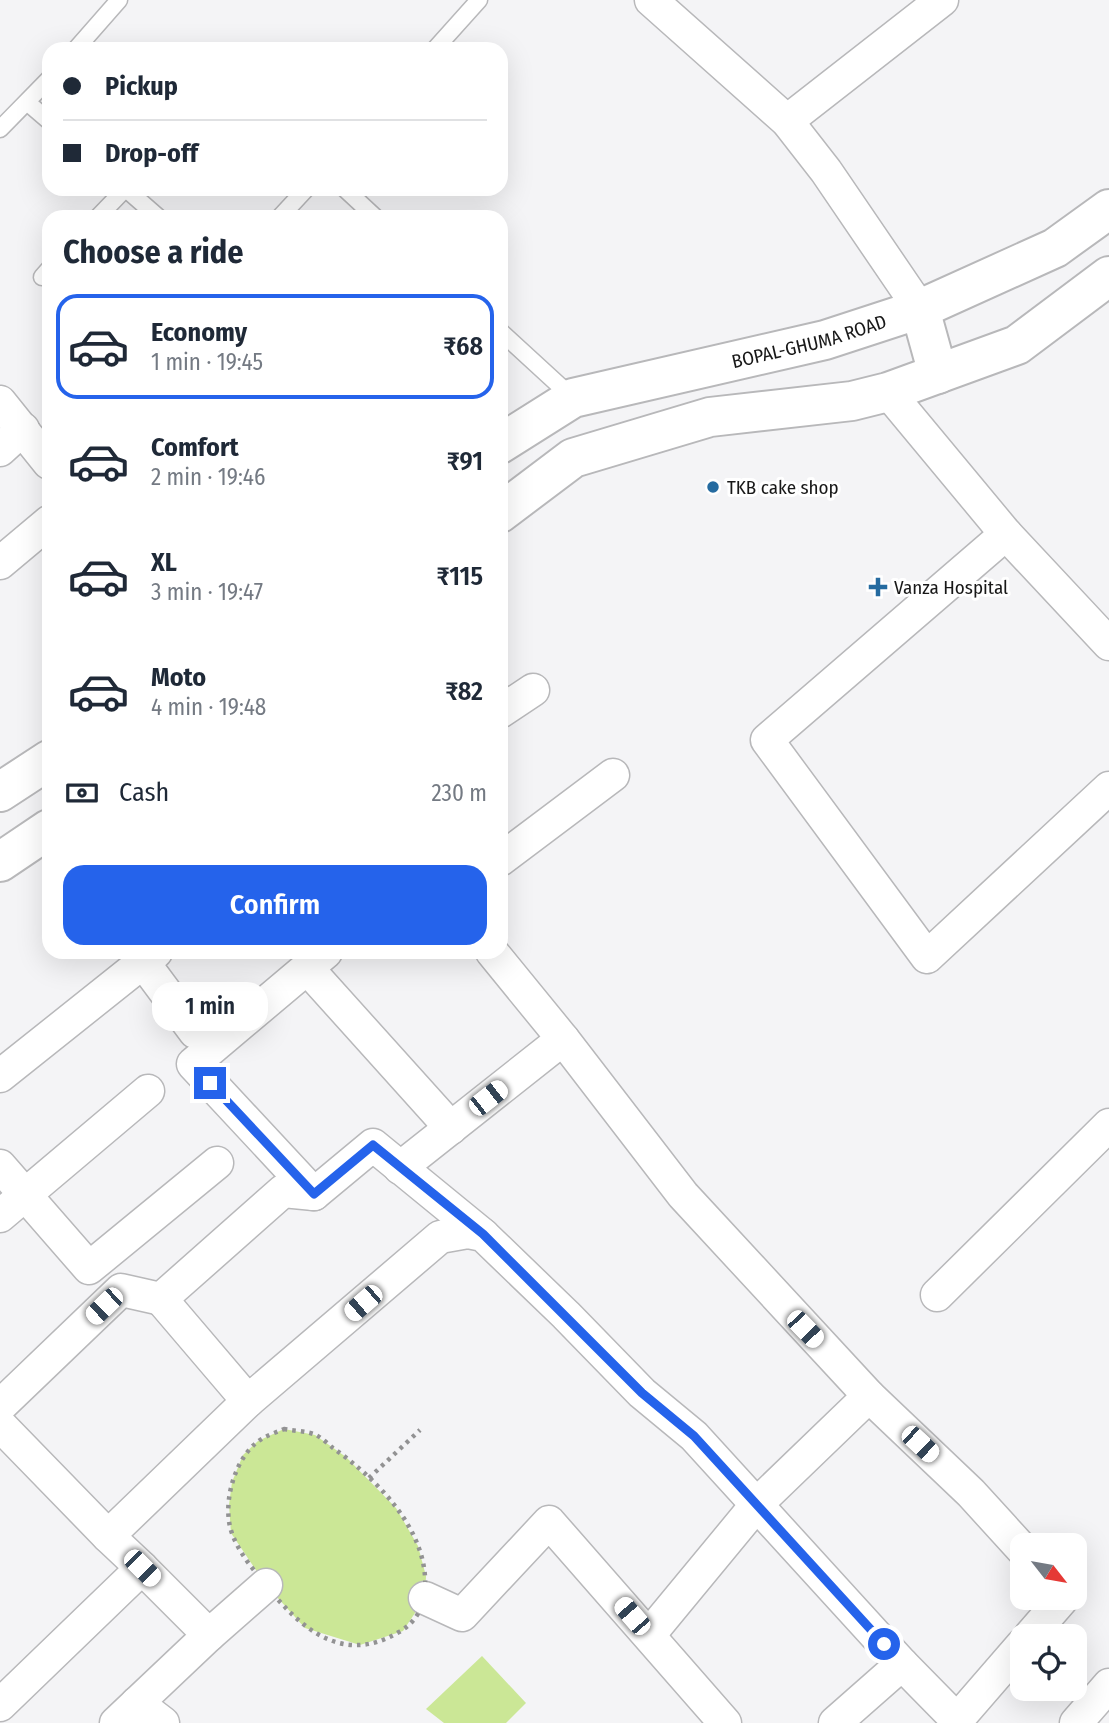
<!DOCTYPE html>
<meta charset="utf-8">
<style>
:root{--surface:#fff;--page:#f2f2f3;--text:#1f2937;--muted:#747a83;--line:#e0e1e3;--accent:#2563eb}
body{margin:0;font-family:"Fira Sans Condensed",sans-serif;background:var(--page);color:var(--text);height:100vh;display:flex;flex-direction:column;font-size:26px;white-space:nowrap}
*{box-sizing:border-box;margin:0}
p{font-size:23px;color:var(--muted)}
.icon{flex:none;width:38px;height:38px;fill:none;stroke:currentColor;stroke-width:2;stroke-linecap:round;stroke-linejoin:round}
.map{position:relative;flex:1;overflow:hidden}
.drawer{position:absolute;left:42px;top:210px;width:466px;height:749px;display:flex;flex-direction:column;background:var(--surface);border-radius:21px;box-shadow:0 7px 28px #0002}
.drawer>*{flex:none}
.banner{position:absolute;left:42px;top:42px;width:466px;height:154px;border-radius:21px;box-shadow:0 7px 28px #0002;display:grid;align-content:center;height:154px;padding:0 21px;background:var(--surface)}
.needle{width:46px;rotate:121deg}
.controls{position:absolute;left:1010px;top:1533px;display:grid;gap:14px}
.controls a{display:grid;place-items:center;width:77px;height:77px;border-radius:14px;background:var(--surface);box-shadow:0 7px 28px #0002;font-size:35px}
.end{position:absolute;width:32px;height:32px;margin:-16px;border:9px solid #2563eb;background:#fff;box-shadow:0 0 0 4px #fff}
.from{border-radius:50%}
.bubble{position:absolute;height:49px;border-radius:21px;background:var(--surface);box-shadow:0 7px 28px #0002;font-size:23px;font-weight:600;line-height:49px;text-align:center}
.car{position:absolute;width:21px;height:42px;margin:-21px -10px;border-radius:9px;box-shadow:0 0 5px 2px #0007;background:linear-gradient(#fff 24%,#345 0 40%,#fff 0 76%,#345 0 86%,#fff 0)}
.banner b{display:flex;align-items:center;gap:24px;height:66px;font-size:26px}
.banner b+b{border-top:2px solid var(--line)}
.banner i{width:18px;height:18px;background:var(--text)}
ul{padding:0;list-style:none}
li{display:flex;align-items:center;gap:21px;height:105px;margin:0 14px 10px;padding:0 7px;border:4px solid transparent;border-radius:21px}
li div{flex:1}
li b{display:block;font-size:26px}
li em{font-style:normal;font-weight:600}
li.active{border-color:var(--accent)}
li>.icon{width:63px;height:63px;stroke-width:1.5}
h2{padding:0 21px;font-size:32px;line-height:84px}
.pay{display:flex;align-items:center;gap:18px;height:77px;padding:0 21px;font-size:26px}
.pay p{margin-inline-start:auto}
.button{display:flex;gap:14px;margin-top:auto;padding:14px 21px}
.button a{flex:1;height:80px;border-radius:21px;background:var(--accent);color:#fff;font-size:28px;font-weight:600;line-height:80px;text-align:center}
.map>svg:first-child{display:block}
</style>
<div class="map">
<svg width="1109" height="1723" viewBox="0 0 1109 1723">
<rect width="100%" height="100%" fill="#f4f4f6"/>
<g fill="#cbe796">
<polygon points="284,1429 315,1435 346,1457 396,1508 418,1546 426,1576 425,1598 403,1631 360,1645 305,1628 266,1585 231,1533 229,1505 232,1482 243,1455 258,1441"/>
<polygon points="482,1656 526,1703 506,1723 444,1723 426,1709"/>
</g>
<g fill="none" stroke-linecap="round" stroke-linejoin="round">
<defs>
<g id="service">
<polyline points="76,49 119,0"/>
<polyline points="435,49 479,0"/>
<polyline points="28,103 49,121"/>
<polyline points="0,129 49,79"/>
<polyline points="126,189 158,217"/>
<polyline points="345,189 375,217"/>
<polyline points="98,217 125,189"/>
<polyline points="280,217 306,189"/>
<polyline points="42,277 49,269"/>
<polyline points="500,331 573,398"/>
</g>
<g id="minor">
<polyline points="651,0 787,121 826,171 920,309"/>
<polyline points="787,121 942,0"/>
<polyline points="888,392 1006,534 1109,644"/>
<polyline points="0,402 49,463"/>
<polyline points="0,450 23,429"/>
<polyline points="1006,534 767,740 927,957 1109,788"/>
<polyline points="0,563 49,522"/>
<polyline points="500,712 533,690"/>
<polyline points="500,860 613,775"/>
<polyline points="156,952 143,962 195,1032"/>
<polyline points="492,952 563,1039"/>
<polyline points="307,968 451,1128"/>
<polyline points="0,1076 143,962"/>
<polyline points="0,1166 89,1268 217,1163"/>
<polyline points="400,1168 563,1039 683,1195 869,1396 971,1493 1022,1549"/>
<polyline points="314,1194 193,1064 326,952"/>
<polyline points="0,1216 148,1091"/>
<polyline points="937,1295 1109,1125"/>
<polyline points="161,1299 248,1401"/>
<polyline points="0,1406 121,1290 161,1299 283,1191 314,1194 373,1145 483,1235"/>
<polyline points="0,1425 108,1536"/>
<polyline points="142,1568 209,1635 266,1585"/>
<polyline points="425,1598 462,1615 549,1522 725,1723"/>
<polyline points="649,1635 758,1503 869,1396"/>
<polyline points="1030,1636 1063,1598"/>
<polyline points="902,1664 957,1720 954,1723"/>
<polyline points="137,1703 163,1723"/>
<polyline points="0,1705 142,1568 108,1536 248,1401 440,1237 468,1232 483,1235 566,1315 642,1393 694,1436 902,1664 835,1723"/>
<polyline points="957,1720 1022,1645"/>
<polyline points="116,1723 209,1635"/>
<polyline points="1076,1723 1109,1685"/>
</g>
<g id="tertiary">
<polyline points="920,309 938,374"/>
<path id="s1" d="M500 444 573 398 825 340 920 309 1055 248 1109 209"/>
<polyline points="500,513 573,458 710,417 852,401 888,392 1017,345 1109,276"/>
<polyline points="0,792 49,760"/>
<polyline points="0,862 49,829"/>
</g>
</defs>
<use href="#service" stroke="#b8b8ba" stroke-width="19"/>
<use href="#minor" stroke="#b8b8ba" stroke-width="35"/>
<use href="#tertiary" stroke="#b8b8ba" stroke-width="42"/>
<g stroke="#929293" stroke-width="4.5" stroke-dasharray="3.5 5" stroke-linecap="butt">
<path d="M284 1429C294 1431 307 1431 316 1435 322 1438 328 1444 333 1448 377 1479 429 1531 425 1589 424 1608 415 1623 399 1632 342 1666 300 1628 265 1584 253 1569 240 1554 233 1536 221 1508 233 1462 256 1443 264 1436 275 1433 284 1429Z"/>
<polyline points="369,1478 420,1430"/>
</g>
<use href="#service" stroke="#fff" stroke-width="16"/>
<use href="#minor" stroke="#fff" stroke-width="32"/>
<use href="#tertiary" stroke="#fff" stroke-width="38"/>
</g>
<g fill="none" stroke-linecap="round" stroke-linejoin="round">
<polyline stroke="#2563eb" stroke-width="9" points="210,1083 314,1194 373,1145 483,1234 642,1393 694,1436 884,1644"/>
</g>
<g fill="#256ba0" stroke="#fff" stroke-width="2.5">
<circle cx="713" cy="487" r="7"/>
<path d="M874.5 576.5h7v7h7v7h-7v7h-7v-7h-7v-7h7z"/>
</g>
<g text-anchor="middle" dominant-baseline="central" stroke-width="6" stroke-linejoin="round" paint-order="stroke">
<g font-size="19" fill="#181818" stroke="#fff">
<text stroke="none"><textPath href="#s1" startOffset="329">BOPAL-GHUMA ROAD</textPath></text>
</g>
<g font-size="19" fill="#181818" stroke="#fff" text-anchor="start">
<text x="727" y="487">TKB cake shop</text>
<text x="894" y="587">Vanza Hospital</text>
</g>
</g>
</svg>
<div class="controls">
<a><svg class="needle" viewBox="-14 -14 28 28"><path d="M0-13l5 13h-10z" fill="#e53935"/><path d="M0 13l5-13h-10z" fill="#747a83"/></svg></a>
<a><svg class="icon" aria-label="locate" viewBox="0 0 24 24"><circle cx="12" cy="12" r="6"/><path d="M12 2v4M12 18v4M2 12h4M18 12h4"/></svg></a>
</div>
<i class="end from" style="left:884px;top:1644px"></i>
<i class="end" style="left:210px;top:1083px"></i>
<div class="bubble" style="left:152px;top:982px;width:116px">1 min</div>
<i class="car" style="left:488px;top:1098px;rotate:52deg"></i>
<i class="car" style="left:363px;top:1303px;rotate:229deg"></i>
<i class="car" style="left:104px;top:1306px;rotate:226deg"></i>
<i class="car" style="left:805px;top:1329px;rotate:136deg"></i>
<i class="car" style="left:920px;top:1444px;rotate:133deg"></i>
<i class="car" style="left:142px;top:1568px;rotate:135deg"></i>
<i class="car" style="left:632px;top:1616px;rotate:319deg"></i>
<div class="banner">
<b><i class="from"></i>Pickup</b>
<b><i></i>Drop-off</b>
</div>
<section class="drawer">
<h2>Choose a ride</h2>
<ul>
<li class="active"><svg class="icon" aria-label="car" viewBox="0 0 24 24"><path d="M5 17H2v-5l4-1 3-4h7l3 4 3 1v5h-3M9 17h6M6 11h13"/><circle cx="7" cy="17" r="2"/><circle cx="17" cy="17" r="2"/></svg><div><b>Economy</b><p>1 min · 19:45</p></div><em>₹68</em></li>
<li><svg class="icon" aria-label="car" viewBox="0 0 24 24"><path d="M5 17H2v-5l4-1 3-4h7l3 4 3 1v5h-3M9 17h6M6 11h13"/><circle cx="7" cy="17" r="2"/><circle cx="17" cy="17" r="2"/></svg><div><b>Comfort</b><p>2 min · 19:46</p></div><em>₹91</em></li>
<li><svg class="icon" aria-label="car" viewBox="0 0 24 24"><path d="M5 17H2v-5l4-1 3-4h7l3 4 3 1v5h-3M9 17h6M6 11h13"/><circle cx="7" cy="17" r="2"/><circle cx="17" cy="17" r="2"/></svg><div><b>XL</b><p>3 min · 19:47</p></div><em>₹115</em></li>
<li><svg class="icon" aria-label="car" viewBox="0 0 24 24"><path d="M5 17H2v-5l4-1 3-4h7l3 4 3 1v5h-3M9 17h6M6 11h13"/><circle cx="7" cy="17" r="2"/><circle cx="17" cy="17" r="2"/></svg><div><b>Moto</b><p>4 min · 19:48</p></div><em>₹82</em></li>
</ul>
<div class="pay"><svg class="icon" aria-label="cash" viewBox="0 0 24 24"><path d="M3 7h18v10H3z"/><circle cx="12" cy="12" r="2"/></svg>Cash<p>230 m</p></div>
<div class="button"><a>Confirm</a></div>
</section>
</div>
